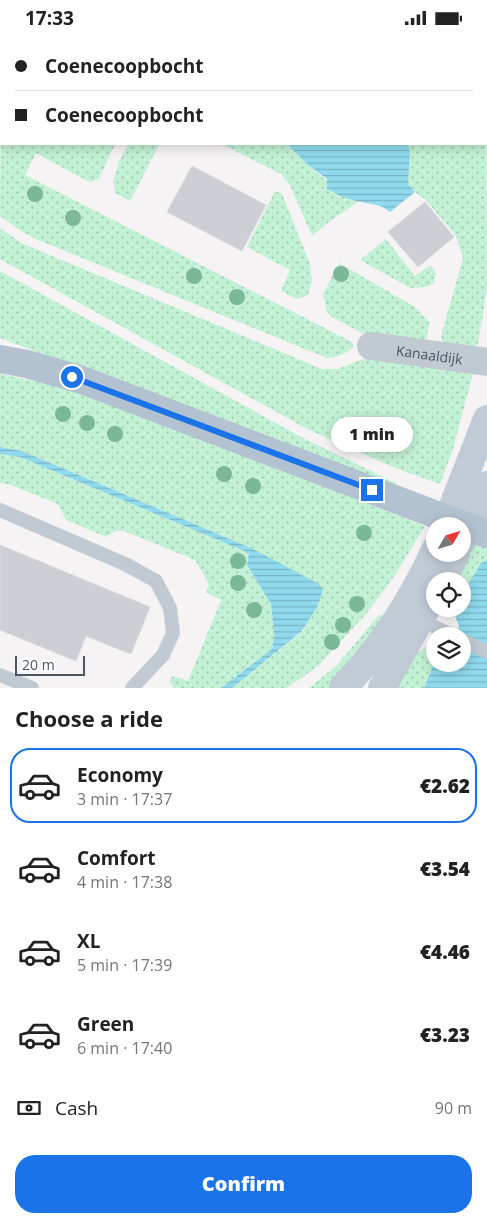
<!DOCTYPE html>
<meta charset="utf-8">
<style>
:root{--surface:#fff;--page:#f6f6f6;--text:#222;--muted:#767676;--line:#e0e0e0;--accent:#1a73e8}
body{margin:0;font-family:"Open Sans",sans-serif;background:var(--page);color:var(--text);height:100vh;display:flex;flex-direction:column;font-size:19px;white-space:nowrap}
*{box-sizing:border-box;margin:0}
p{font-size:16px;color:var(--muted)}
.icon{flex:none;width:28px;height:28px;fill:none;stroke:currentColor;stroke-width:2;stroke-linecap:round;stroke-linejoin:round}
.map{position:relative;height:653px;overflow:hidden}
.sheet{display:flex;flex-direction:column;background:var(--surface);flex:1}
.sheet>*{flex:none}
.banner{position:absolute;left:0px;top:0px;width:488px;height:110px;box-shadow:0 2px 12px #0003;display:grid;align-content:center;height:110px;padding:0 15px;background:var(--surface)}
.needle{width:32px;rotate:51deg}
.tools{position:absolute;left:426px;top:482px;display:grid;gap:10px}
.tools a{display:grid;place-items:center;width:45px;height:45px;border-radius:50%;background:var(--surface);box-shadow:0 2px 12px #0003;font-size:25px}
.scale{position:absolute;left:15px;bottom:12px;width:70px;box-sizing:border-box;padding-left:5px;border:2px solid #4a5661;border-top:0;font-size:14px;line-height:18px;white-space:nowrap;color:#4a5661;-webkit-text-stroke:4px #fff;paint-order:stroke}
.end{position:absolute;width:22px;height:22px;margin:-11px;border:6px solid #1a73e8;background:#fff;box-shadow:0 0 0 2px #fff}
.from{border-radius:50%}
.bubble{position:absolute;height:35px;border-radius:18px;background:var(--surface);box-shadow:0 2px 12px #0003;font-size:16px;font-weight:800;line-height:35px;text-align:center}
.banner b{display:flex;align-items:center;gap:18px;height:48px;font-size:19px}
.banner b+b{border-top:1px solid var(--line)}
.banner i{width:12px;height:12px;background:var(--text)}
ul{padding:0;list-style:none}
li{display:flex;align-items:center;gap:15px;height:75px;margin:0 10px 8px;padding:0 5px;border:2px solid transparent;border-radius:20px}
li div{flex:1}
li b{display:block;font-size:19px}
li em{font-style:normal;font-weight:800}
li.selected{border-color:var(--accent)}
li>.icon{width:45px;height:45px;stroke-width:1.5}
h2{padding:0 15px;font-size:22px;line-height:60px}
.pay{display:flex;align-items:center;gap:12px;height:55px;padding:0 15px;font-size:19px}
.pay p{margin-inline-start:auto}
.button{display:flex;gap:10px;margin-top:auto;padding:10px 15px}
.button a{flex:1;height:58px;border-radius:20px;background:var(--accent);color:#fff;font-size:20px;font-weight:800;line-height:58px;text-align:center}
.status{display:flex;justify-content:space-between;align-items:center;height:35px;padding:0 25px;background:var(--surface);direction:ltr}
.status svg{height:14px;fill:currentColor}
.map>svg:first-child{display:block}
</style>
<div class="status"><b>17:33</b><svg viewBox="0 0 49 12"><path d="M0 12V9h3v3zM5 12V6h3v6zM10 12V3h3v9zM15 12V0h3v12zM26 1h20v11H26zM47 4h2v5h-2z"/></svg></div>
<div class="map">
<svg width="487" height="653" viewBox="0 0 487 653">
<defs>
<pattern id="grass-dots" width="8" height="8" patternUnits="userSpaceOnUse" patternTransform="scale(1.25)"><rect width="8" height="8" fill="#c3f1d5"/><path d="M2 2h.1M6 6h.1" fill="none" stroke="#a0c6b0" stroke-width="1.8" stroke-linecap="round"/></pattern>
<pattern id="water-rules" width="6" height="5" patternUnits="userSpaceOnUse" patternTransform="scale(1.25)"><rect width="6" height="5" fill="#90daee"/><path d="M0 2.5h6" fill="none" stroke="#78b4c4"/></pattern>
</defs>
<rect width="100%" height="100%" fill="#f5f3f3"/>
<g fill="url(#grass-dots)">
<polygon points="486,16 487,253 478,309 472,314 445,313 441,301 463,223 456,201 426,165 415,157 408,149 410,117 408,109 486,109"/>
<path d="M1 38V109H115L99 144 89 147 36 118 25 140 352 307 354 311C345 320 338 322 327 323L38 205 21 196 0 181Z"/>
<polygon points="128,109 159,110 130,166 115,158 113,146 119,127"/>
<polygon points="221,109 287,109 308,130 348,164 358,167 326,189 312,201 290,150 281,139"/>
<polygon points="275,156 282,159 310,229 312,246 308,260 297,264 281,256 290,235 247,212"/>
<polygon points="0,193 21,208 322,334 338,334 371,321 473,339 452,417 440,449 398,434 309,395 0,224"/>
<polygon points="386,204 415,241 430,230 436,238 434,248 425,252 410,253 360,225"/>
<polygon points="339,228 415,272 430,288 426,303 421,311 370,302 332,282 327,277 323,259"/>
<polygon points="0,236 303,403 396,448 395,451 0,303"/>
<polygon points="0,339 55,350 111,369 425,491 395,540 367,578 318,631 287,653 232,653 303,596 318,571 323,555 251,513 22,416 0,412"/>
<polygon points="0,419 20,422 249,518 247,530 271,569 274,600 272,614 221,653 174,653 169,646 173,641 188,646 221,565 206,557 209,549 195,525 124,496 115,496 106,502 66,485 58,469 11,450 0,448"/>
<polygon points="487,471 487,525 481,528 463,558 462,546 449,546"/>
<polygon points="379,580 389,582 333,653 309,653 336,631"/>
<polygon points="435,605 435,625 424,653 392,653 411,623"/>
</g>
<g fill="url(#water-rules)">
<path d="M287 109H408L410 117 408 149 415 157 390 177C379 167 363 169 349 164 341 162 334 157 327 154V144L308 130Z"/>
<polygon points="0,412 22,416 251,513 319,549 323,555 318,571 302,596 232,653 221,653 272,614 274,600 271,569 247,530 249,518 20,422 0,419"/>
<polygon points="487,525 487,653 424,653 435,625 435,629 462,629 462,601 454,601 459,591 454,578 454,574 462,574 463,558 481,528"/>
</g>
<g fill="#cdcfd5" stroke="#d7d9de">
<polygon points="192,131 266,170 242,216 167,177"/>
<polygon points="425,167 454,202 418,232 388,197"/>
<polygon points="0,510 150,572 131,619 86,601 76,626 0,595"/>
</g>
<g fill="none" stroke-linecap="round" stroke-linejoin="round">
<g stroke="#c1cad2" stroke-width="14">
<polyline points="0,475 125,529 156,546 170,573 173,598 163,620 132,653"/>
<polyline points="416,583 454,601"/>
<polyline points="462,605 487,617"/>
<polyline points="0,640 32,653"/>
</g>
<path stroke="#c1cad2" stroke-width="28" id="s1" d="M371 311 487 327"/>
<g stroke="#c1cbd6" stroke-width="28">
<polyline points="445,491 487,384"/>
<polyline points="462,506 487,450"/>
<polyline points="442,546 456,519"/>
<path d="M343 653C381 613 412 565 435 515"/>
<polyline points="382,653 435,558"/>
</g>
<polyline stroke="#b3c2d1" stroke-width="28" points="0,324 27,329 82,345 408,469"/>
<polyline stroke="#b3c2d1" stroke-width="28" points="408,469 487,499"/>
</g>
<g fill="#7bb799">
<circle cx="35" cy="159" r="8"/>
<circle cx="73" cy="183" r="8"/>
<circle cx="341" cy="239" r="8"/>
<circle cx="194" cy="241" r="8"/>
<circle cx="237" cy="262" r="8"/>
<circle cx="63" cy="379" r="8"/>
<circle cx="87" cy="388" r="8"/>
<circle cx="115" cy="399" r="8"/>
<circle cx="224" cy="439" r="8"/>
<circle cx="253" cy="451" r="8"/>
<circle cx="364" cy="498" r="8"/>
<circle cx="238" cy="526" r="8"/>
<circle cx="238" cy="548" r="8"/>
<circle cx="357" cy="569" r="8"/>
<circle cx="254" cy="575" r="8"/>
<circle cx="343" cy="590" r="8"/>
<circle cx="332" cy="607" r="8"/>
</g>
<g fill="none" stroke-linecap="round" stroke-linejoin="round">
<polyline stroke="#1a73e8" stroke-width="6" points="72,342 372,455"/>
</g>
<g text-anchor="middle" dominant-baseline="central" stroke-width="4" stroke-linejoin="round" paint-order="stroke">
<g font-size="14" fill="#4a5661" stroke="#fff">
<text stroke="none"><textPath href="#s1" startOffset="59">Kanaaldijk</textPath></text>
</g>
</g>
</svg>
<div class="tools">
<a><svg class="needle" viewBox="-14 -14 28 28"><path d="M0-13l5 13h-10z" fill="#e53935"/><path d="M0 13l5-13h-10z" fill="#767676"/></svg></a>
<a><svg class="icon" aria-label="locate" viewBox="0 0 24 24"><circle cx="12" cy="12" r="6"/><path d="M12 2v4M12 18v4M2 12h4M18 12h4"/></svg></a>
<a><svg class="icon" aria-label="layers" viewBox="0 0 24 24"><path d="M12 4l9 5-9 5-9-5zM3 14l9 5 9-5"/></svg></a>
</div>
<div class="scale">20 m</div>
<i class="end from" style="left:72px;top:342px"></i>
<i class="end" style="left:372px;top:455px"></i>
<div class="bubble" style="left:331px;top:382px;width:82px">1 min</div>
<div class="banner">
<b><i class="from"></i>Coenecoopbocht</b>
<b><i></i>Coenecoopbocht</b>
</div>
</div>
<section class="sheet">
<h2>Choose a ride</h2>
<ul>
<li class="selected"><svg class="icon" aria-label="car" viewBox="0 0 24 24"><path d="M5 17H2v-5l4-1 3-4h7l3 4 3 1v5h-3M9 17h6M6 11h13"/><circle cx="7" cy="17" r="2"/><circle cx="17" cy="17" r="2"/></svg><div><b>Economy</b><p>3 min · 17:37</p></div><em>€2.62</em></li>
<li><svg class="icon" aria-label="car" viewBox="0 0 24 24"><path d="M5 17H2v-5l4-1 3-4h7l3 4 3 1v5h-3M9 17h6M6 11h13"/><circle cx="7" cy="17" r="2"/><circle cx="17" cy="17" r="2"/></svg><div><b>Comfort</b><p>4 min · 17:38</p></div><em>€3.54</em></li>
<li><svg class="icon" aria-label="car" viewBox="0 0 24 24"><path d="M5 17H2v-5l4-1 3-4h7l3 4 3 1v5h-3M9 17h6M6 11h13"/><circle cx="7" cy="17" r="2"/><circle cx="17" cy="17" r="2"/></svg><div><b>XL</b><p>5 min · 17:39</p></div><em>€4.46</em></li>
<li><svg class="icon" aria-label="car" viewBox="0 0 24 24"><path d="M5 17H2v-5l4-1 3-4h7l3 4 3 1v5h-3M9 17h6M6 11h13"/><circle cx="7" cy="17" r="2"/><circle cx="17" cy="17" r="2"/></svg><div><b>Green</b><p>6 min · 17:40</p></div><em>€3.23</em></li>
</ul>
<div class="pay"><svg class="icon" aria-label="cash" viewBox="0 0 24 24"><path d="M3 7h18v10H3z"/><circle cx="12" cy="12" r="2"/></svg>Cash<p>90 m</p></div>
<div class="button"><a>Confirm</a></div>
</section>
